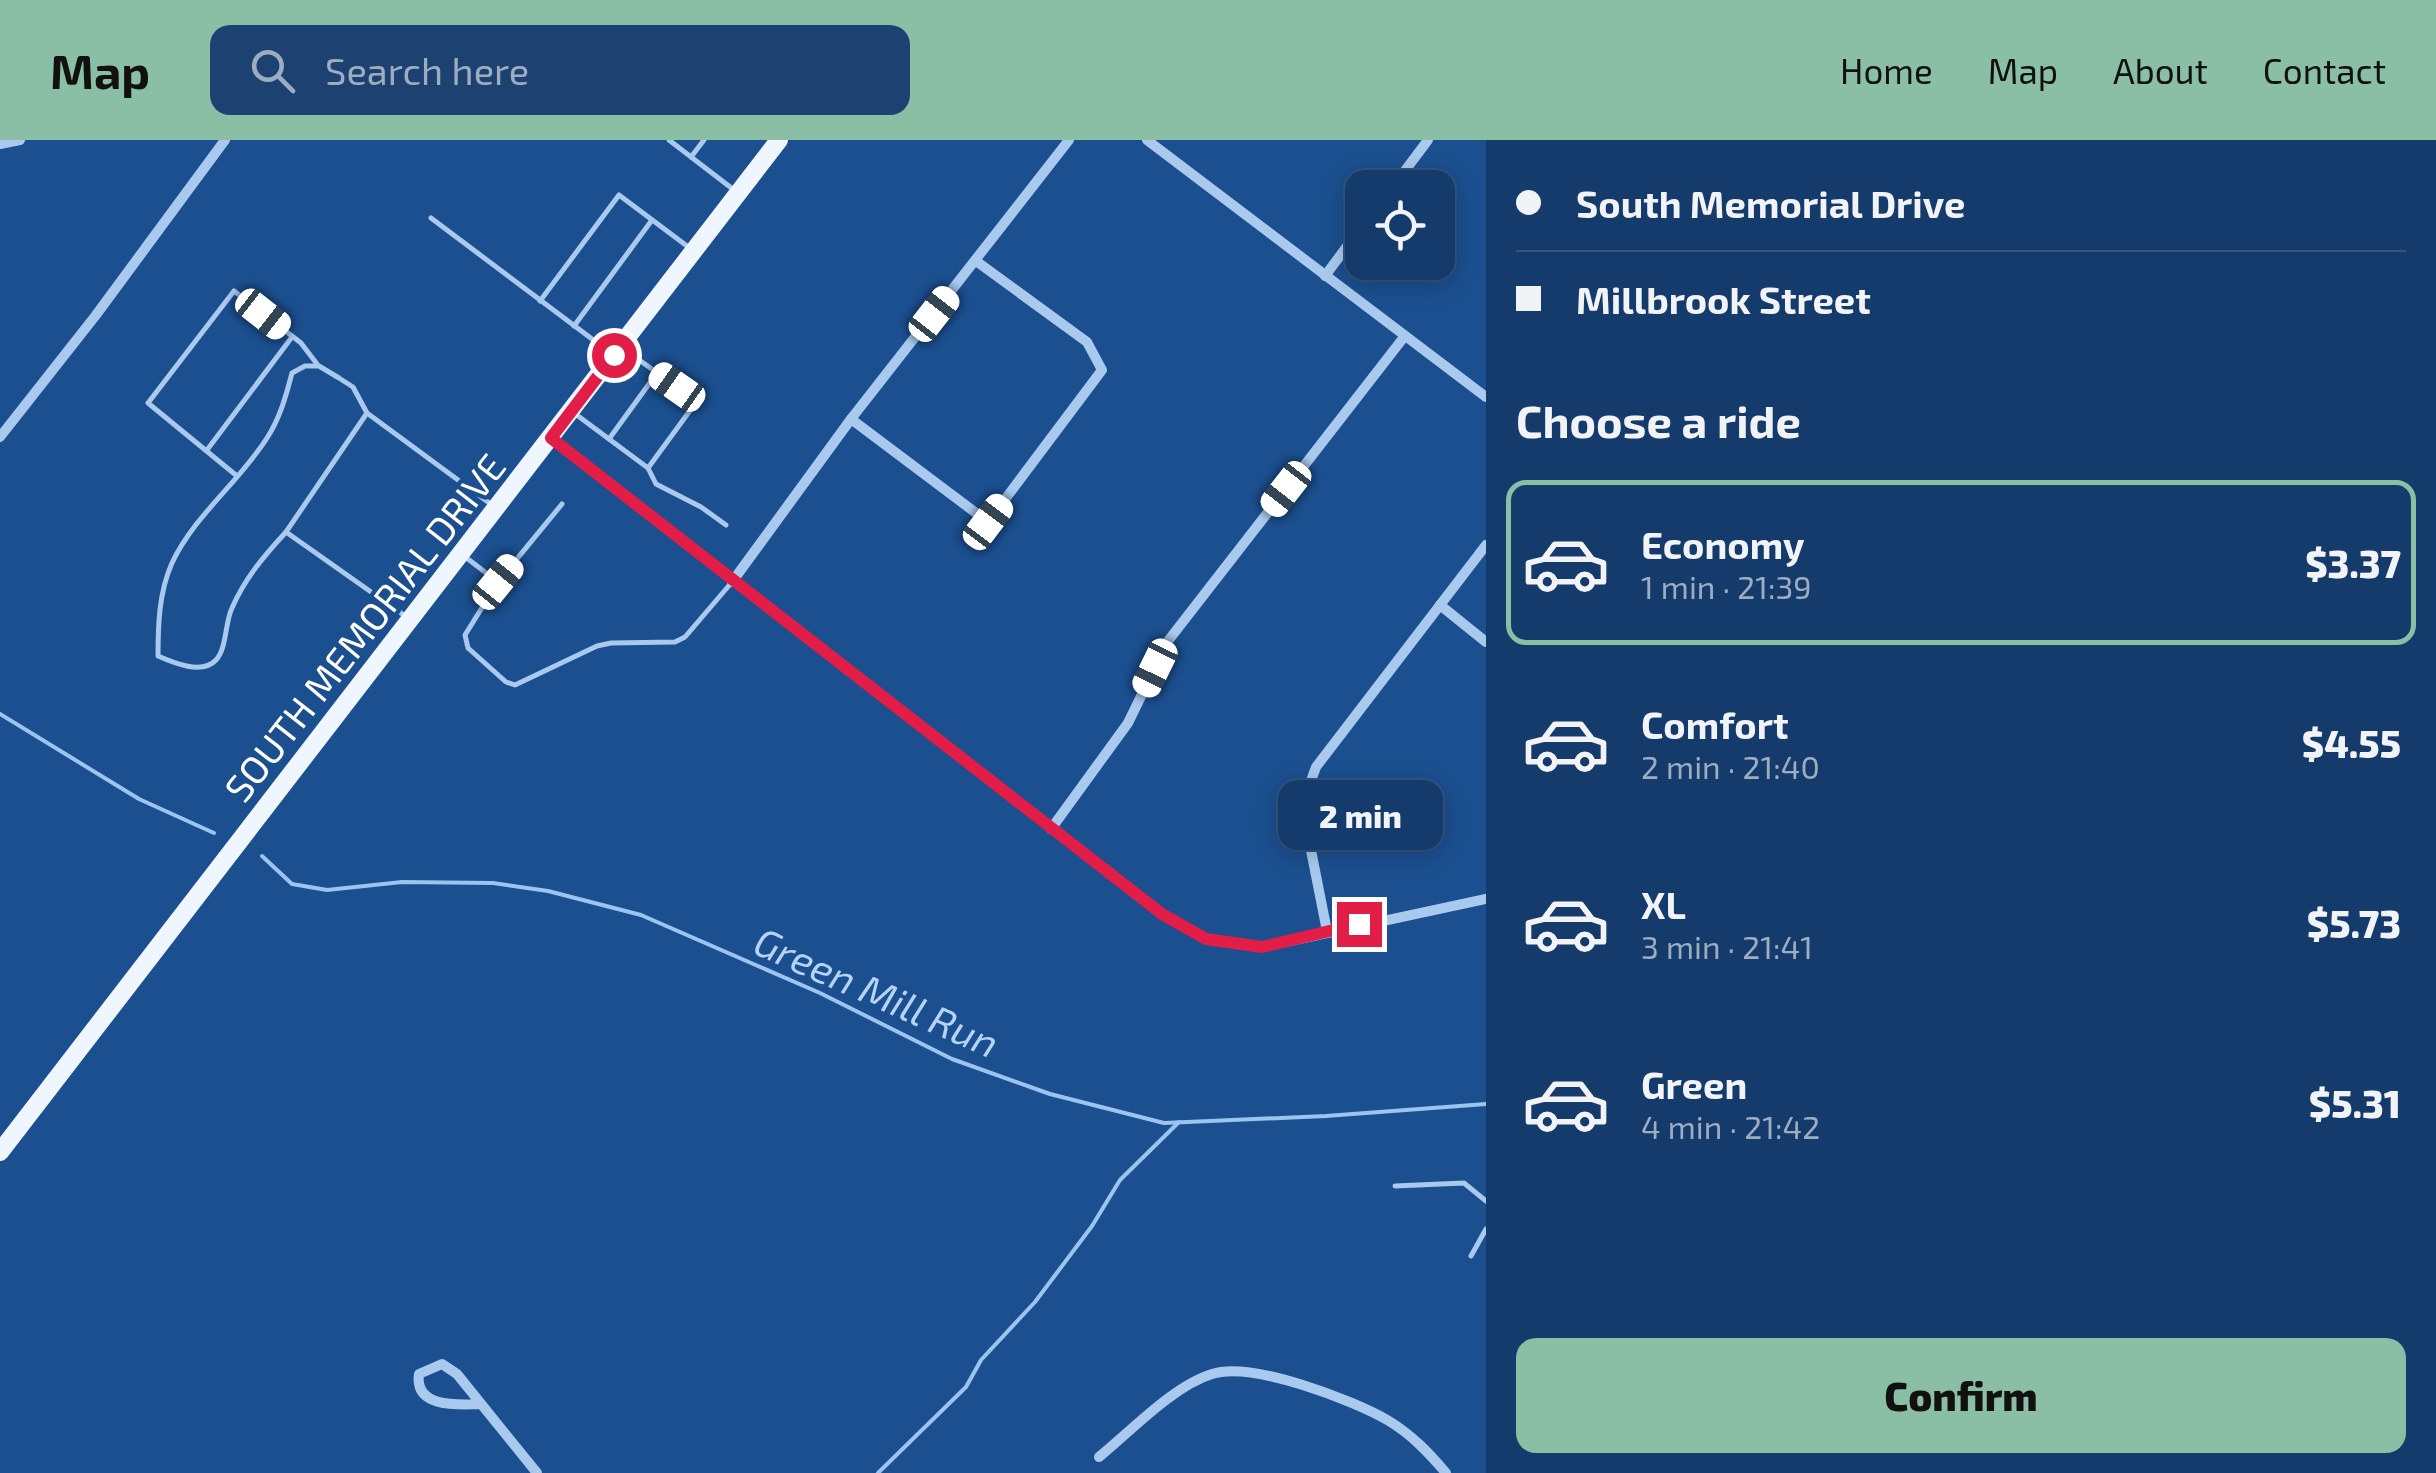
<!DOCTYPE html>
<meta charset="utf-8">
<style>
:root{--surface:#143b6b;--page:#1d4271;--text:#f1f3f6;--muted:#9dadc1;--line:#33557e;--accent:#8abfa5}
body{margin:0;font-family:"Exo 2",sans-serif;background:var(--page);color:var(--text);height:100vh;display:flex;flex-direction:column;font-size:38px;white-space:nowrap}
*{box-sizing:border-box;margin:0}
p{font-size:32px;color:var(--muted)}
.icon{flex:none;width:55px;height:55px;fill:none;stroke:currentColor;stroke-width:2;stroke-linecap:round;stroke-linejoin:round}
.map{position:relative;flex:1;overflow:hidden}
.drawer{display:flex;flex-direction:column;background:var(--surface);width:950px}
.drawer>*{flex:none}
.banner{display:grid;align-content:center;height:220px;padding:0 30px;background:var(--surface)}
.controls{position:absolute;left:1345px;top:30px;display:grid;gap:20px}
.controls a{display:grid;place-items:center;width:110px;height:110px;border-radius:20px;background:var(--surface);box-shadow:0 5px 25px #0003,0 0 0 2px var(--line);font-size:50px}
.end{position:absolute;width:45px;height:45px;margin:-22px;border:12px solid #e11d48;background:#fff;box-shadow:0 0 0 5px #fff}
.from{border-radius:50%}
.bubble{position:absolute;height:70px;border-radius:20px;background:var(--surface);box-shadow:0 5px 25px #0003,0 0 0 2px var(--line);font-size:32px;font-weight:800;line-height:70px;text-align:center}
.car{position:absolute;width:30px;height:60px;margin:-30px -15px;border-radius:12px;box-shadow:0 0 8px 2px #0007;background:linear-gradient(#fff 24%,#345 0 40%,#fff 0 76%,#345 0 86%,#fff 0)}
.banner b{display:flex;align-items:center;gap:35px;height:95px;font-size:38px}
.banner b+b{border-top:2px solid var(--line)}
.banner i{width:25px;height:25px;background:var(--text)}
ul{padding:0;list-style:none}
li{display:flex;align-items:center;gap:30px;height:165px;margin:0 20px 15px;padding:0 10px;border:5px solid transparent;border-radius:20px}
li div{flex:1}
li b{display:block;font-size:38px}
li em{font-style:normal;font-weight:800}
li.on{border-color:var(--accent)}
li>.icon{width:90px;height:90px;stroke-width:1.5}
h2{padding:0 30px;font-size:45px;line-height:120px}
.primary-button{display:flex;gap:20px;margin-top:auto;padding:20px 30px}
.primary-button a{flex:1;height:115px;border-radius:20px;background:var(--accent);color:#111;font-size:40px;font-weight:800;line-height:115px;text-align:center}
header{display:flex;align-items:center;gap:60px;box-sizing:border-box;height:140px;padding:0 50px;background:var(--accent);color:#111}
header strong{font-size:48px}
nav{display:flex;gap:55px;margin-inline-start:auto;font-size:35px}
.search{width:700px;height:90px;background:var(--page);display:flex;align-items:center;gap:25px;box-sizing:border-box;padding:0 35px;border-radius:20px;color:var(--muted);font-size:38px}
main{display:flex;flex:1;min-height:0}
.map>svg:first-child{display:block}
</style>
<header>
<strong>Map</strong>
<div class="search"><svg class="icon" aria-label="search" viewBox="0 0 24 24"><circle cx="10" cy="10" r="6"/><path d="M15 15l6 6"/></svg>Search here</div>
<nav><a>Home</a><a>Map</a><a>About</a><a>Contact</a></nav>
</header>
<main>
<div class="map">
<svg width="1486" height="1333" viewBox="0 0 1486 1333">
<rect width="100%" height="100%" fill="#1b4f8f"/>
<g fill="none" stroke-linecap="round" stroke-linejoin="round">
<g stroke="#9cc4f0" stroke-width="4">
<polyline points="0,574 139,659 214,693"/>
<polyline points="262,716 292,744 327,750 402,742 493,743 548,751 641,775 820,853 952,919 1050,954 1164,983 1326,976 1486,964"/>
<polyline points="878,1333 966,1247 981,1220 1035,1162 1092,1086 1120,1040 1179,982"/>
</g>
<g stroke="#a9c9ee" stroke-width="5">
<polyline points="669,0 734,50"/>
<polyline points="691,17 704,0"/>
<polyline points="431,78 612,214"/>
<polyline points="540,161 619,55 691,109"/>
<polyline points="574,186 652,80"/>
<polyline points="367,273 286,392 408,478"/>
<polyline points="574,273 648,328 697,261 625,210"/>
<polyline points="609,299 657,233"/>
<polyline points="207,310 292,197"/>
<polyline points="648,328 656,344 701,367 726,385"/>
<polyline points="237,336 148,263 234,151 301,203 317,224"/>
<polyline points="562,364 498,442 465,495 468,508 506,542 515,545 597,506 611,503 675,502 685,497 732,442"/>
<path d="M286 392C264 416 245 438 232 468 225 482 227 508 216 520 202 535 174 523 158 516 158 485 159 452 172 423 194 376 239 342 267 298 280 278 286 256 292 233L305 226H319L339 238 353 247 367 273 492 365"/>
<polyline points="464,416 498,442"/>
<polyline points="1395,1046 1464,1043 1486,1061"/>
<polyline points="1471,1116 1486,1089"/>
</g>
<g stroke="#a9c9ee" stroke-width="10">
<polyline points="1147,0 1486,257"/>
<polyline points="0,4 20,0"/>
<polyline points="1392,48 1428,0"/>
<polyline points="1325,136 1362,86"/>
<polyline points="851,279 988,382 1102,230 1087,202 976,121"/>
<polyline points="0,297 96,175 225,0"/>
<polyline points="551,298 1162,774 1206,799 1262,807 1486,759"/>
<polyline points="732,442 851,279 1069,0"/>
<polyline points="1440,465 1486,502"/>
<polyline points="1051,689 1128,583 1168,501 1404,197"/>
<polyline points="1327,791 1304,675 1307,652 1316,627 1486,405"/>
<path d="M481 1264C458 1265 414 1268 419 1234L442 1224 457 1234 537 1333"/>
<path d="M1099 1317C1131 1291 1173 1246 1212 1234 1252 1221 1353 1260 1389 1281 1412 1295 1429 1313 1446 1333"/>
</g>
<polyline stroke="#f0f6ff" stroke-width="18" points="0,1012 779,0"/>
</g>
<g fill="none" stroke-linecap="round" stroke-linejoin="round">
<polyline stroke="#e11d48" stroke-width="12" points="614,215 551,298 1162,774 1206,799 1262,807 1359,784"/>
</g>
<g text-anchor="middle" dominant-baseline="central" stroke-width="9" stroke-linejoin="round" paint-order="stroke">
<g font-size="38" fill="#fff" stroke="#1b4f8f">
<text transform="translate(364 487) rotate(-52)">SOUTH MEMORIAL DRIVE</text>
</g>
<g font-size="40" font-style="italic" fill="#b5d3f5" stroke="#1b4f8f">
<text transform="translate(877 851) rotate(24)">Green Mill Run</text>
</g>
</g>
</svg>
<div class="controls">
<a><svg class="icon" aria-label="locate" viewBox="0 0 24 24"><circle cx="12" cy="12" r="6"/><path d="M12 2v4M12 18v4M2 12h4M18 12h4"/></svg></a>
</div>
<i class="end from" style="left:614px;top:215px"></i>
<i class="end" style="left:1359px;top:784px"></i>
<div class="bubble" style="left:1278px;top:640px;width:165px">2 min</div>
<i class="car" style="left:263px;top:174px;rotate:128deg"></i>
<i class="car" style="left:934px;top:174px;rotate:38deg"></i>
<i class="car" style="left:677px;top:247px;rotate:305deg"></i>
<i class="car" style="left:1286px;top:349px;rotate:218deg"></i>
<i class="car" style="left:988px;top:382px;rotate:37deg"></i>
<i class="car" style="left:498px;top:442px;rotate:39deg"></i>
<i class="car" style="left:1155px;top:528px;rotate:206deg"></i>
</div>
<section class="drawer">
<div class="banner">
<b><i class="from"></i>South Memorial Drive</b>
<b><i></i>Millbrook Street</b>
</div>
<h2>Choose a ride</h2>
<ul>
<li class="on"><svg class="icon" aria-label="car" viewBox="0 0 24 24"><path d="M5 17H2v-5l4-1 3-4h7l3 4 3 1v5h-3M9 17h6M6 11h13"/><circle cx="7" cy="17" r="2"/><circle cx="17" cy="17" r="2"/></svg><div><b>Economy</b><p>1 min · 21:39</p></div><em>$3.37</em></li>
<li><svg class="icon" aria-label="car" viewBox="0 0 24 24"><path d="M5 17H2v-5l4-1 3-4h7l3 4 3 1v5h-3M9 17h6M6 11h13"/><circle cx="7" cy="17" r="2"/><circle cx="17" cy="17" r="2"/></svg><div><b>Comfort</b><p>2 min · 21:40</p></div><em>$4.55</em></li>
<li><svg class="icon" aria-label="car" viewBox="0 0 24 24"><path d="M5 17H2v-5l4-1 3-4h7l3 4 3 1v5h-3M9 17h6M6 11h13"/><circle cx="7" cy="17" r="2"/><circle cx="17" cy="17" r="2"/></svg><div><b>XL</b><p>3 min · 21:41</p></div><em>$5.73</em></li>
<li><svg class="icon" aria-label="car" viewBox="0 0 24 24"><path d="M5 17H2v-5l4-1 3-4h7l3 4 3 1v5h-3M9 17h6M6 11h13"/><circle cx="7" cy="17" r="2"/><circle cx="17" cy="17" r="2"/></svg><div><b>Green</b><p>4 min · 21:42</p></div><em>$5.31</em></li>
</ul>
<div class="primary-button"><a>Confirm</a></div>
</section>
</main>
